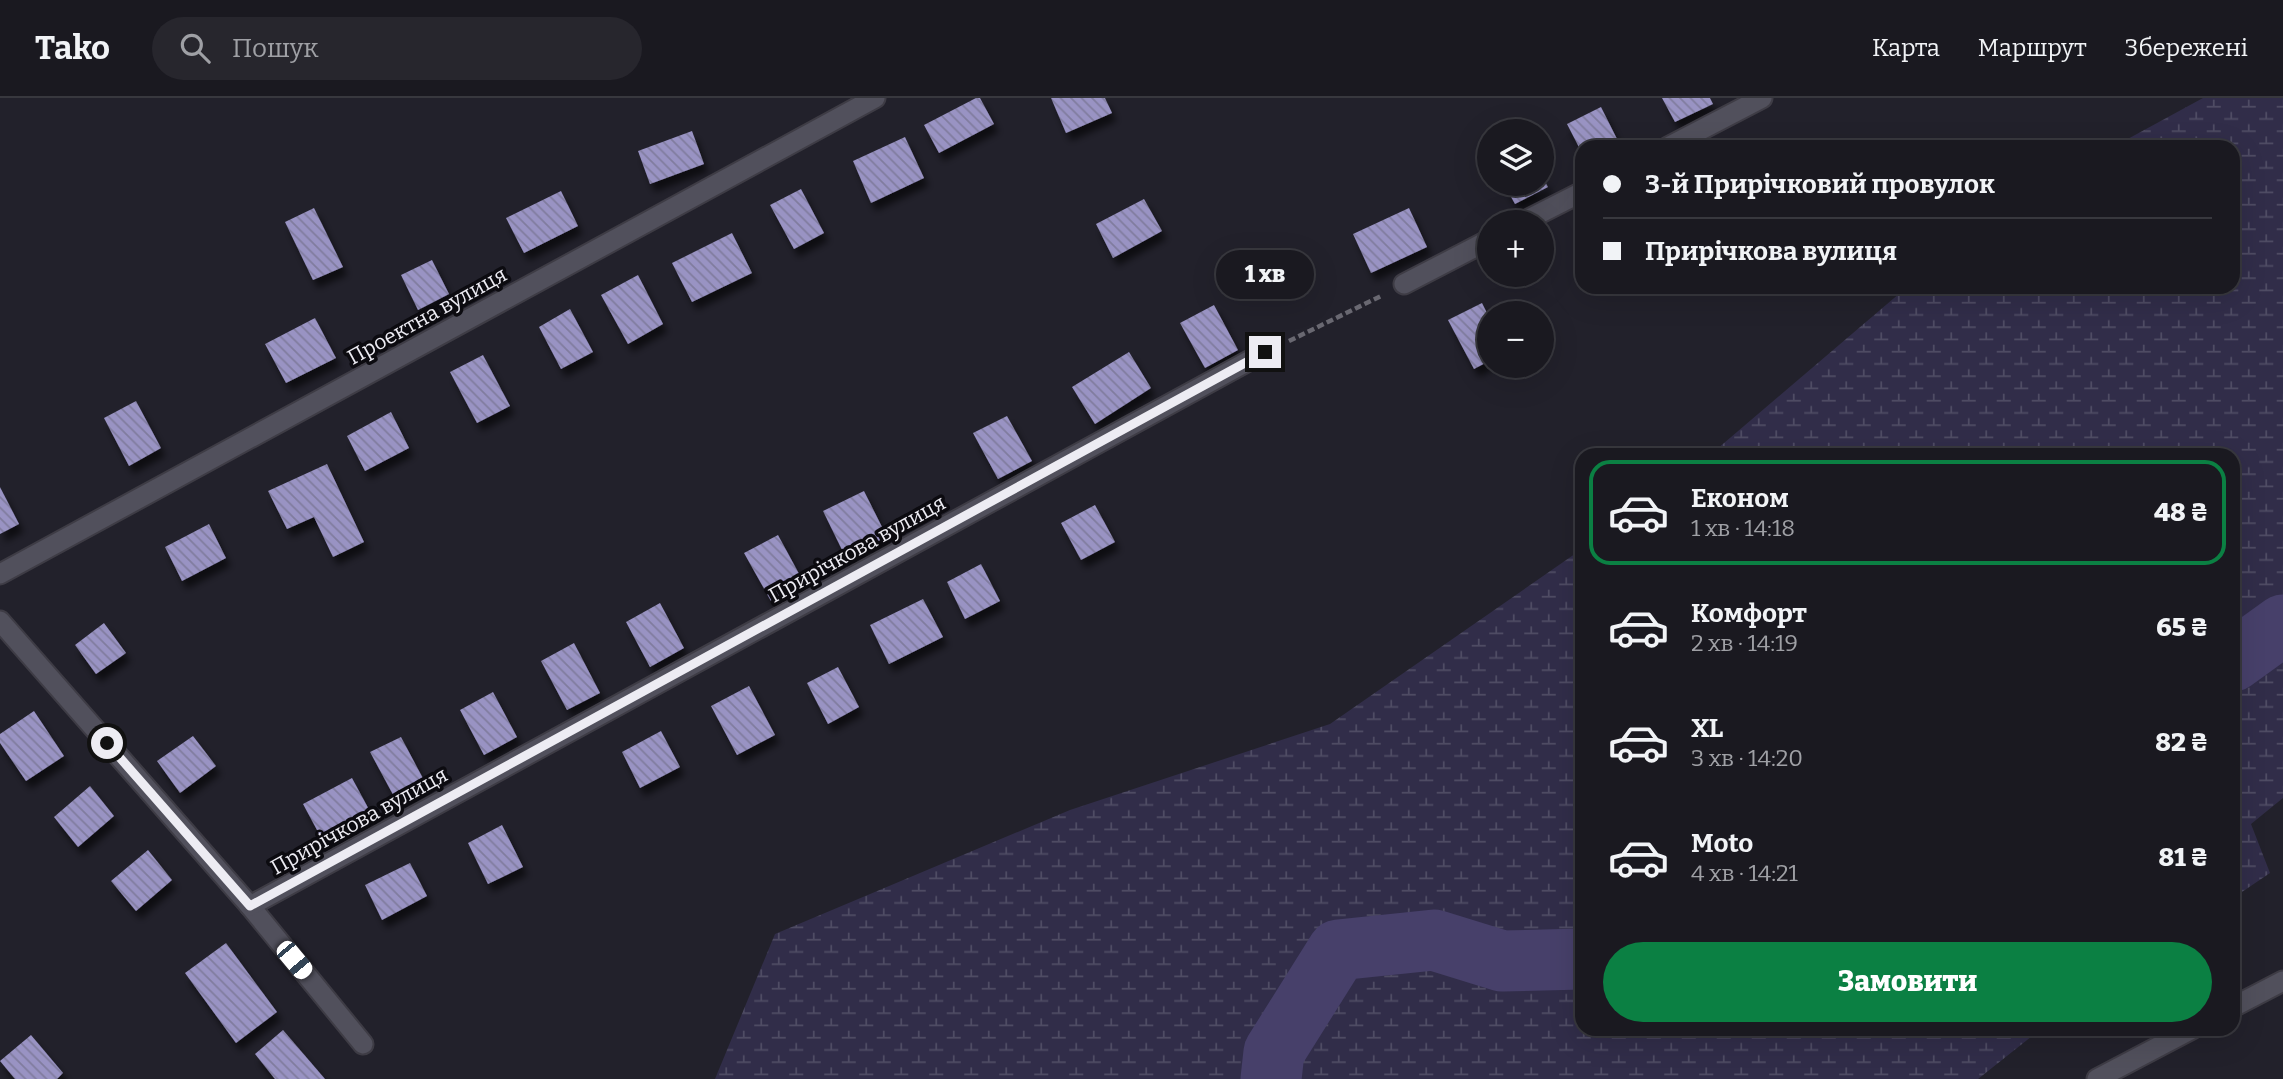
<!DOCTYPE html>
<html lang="uk">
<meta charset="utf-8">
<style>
:root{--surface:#1a1920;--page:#27262d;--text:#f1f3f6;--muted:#9fa0a5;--line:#38383e;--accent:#0b8043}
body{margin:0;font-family:Bitter,serif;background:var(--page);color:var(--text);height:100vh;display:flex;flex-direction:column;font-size:26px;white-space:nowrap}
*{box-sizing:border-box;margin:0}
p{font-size:23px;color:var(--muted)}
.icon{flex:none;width:38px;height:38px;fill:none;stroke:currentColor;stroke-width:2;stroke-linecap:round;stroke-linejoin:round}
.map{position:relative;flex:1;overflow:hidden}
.drawer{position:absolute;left:1575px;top:350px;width:665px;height:588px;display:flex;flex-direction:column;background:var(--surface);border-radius:21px;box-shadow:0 7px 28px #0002,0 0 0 2px var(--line)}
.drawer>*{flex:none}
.hud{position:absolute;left:1575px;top:42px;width:665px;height:154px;border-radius:21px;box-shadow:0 7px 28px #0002,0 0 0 2px var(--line);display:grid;align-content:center;height:154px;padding:0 28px;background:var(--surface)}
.fabs{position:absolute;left:1477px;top:21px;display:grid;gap:14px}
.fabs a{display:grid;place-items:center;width:77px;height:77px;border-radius:50%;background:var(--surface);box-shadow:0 7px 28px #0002,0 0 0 2px var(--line);font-size:35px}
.end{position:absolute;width:32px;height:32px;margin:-16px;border:9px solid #edecf3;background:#111;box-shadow:0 0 0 4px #111}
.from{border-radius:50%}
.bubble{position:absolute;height:49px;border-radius:24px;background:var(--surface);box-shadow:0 7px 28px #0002,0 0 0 2px var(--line);font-size:23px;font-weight:800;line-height:49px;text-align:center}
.car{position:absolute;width:21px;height:42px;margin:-21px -10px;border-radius:9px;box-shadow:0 0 5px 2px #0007;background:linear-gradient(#fff 24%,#345 0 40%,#fff 0 76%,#345 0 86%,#fff 0)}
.hud b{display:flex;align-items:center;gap:24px;height:66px;font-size:26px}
.hud b+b{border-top:2px solid var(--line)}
.hud i{width:18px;height:18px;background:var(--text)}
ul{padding:12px 0 0;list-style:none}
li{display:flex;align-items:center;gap:21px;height:105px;margin:0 14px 10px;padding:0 14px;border:4px solid transparent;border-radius:21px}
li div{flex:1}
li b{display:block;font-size:26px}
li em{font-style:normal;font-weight:800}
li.current{border-color:var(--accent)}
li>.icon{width:63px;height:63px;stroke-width:1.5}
.cta{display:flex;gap:14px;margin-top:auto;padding:14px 28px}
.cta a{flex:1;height:80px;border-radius:42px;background:var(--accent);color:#fff;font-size:28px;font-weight:800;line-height:80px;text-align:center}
header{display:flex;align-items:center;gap:42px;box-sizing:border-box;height:98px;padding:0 35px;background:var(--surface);border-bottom:2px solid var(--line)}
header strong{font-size:33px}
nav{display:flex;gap:38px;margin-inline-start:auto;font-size:24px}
.search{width:490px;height:63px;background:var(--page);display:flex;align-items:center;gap:18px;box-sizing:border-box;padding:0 24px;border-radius:38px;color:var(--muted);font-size:26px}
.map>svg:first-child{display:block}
</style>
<header>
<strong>Tako</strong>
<div class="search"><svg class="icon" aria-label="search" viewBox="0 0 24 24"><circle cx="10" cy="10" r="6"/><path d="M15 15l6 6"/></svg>Пошук</div>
<nav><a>Карта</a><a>Маршрут</a><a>Збережені</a></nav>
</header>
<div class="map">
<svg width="2283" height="981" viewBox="0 0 2283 981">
<defs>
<pattern id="wetland-marsh" width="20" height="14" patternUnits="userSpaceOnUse" patternTransform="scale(1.75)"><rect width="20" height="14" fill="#312d49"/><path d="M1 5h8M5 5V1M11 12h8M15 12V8" fill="none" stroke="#4f4c64"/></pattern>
<pattern id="building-back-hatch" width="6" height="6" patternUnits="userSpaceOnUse" patternTransform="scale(1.75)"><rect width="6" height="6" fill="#9993c3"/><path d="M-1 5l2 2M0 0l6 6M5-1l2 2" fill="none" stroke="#807c9e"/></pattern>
<filter id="shadow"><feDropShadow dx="4.5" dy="8" stdDeviation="3.5" flood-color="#0009"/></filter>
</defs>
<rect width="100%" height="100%" fill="#22212b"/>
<g fill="url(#wetland-marsh)">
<polygon points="2203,0 2283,0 2283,700 2251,726 2270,775 2233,800 2233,357 1710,357 1907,189 2233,189 2233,49 2113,49"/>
<polygon points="1582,451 1582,931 2041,931 1978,981 715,981 775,836 1070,712 1330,626"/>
</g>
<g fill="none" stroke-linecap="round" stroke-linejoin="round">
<g stroke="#47406a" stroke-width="61">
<polyline points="2233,563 2283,527"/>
<polyline points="1271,981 1274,954 1338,852 1434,842 1502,863 1582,861"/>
</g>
</g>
<g fill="url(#building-back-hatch)" filter="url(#shadow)">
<polygon points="976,0 980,0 994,26 939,55 924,27"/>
<polygon points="1051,0 1105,0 1112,15 1066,35"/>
<polygon points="1662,0 1710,0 1713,6 1675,24"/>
<polygon points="1601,9 1621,49 1582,49 1582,55 1567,26"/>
<polygon points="692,33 704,66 650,86 638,53"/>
<polygon points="905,39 924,80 871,105 853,63"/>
<polygon points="1542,78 1548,89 1515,106 1504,86 1542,86"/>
<polygon points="801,91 824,135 794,151 770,107"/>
<polygon points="561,93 578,128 524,155 506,120"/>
<polygon points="1144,101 1162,133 1113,160 1096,126"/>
<polygon points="314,110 343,169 313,182 285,124"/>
<polygon points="1409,110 1427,149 1371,175 1353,136"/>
<polygon points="732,135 752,175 692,204 672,165"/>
<polygon points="432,162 449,196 418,212 401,177"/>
<polygon points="638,177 663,226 628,246 601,197"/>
<polygon points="1482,205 1489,219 1489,263 1474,271 1448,222"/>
<polygon points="1214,207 1238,252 1205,270 1180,225"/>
<polygon points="570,211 593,254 561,271 539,229"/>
<polygon points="315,220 336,260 286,285 265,246"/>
<polygon points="1129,254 1151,290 1095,326 1072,289"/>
<polygon points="483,257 510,308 477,325 450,274"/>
<polygon points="136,303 161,350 129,368 104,320"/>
<polygon points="391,314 409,350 365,373 347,338"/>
<polygon points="1007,318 1032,363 998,381 973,335"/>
<polygon points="327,366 364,444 333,459 314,419 287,431 268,393"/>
<polygon points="0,389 19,426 0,436"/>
<polygon points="864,393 887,439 846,460 823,413"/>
<polygon points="1095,407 1115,444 1081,462 1061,425"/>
<polygon points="209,426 226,460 182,483 165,449"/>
<polygon points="778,437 804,485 771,503 744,455"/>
<polygon points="981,466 1000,503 965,521 947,484"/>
<polygon points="923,501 943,539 889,566 870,527"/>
<polygon points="660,505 684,550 650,569 626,524"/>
<polygon points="104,525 126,555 96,576 75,547"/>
<polygon points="574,545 600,595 567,612 541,563"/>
<polygon points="838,569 859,609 828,626 807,585"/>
<polygon points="749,588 775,637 737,657 711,608"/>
<polygon points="493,594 517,639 484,657 460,612"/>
<polygon points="34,613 64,658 26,683 0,645 0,636"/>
<polygon points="661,633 680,669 640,690 622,654"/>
<polygon points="193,638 216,668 180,695 157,663"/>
<polygon points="401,639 427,688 397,704 370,654"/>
<polygon points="352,680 373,719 324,745 303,706"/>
<polygon points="90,688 114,718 78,749 54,719"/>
<polygon points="502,727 523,769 488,786 468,745"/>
<polygon points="148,752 172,782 136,813 111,783"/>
<polygon points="410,765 427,798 382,822 365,787"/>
<polygon points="226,845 277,914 236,945 185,875"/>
<polygon points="283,932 325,981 275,981 255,956"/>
<polygon points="31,937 63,975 57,981 15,981 0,963"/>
</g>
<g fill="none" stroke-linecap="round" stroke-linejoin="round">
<defs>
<g id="minor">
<polyline points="1668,49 1762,0"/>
<polyline points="1523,124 1582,94"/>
<polyline points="1404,186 1489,142"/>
<polyline points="0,476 875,0"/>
<polyline points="0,523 250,808 363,946"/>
<polyline points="250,808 1265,254"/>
<polyline points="2233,909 2283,883"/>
<polyline points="2097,981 2192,931"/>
</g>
</defs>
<use href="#minor" stroke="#3e3c45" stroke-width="23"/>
<polyline stroke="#696871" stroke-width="4.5" stroke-dasharray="7 3.5" stroke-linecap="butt" points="1289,243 1381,198"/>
<use href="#minor" stroke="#51505c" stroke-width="19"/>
</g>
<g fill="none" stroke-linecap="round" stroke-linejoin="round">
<polyline stroke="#edecf3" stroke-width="9" points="107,645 250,808 1265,254"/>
</g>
<g text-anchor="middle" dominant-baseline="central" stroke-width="7" stroke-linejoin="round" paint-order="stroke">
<g font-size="21" fill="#edecf3" stroke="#0c0b10">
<text transform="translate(427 218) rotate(-29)">Проектна вулиця</text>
<text transform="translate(857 451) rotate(-29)">Прирічкова вулиця</text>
<text transform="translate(359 723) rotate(-29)">Прирічкова вулиця</text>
</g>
</g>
</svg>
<div class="fabs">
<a><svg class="icon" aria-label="layers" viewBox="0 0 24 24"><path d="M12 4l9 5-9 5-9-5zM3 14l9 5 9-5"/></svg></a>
<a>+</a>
<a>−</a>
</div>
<i class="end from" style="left:107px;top:645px"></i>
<i class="end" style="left:1265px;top:254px"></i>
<div class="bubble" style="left:1216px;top:152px;width:98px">1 хв</div>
<i class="car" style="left:294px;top:862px;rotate:140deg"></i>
<div class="hud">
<b><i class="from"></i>3-й Прирічковий провулок</b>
<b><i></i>Прирічкова вулиця</b>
</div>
<section class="drawer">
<ul>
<li class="current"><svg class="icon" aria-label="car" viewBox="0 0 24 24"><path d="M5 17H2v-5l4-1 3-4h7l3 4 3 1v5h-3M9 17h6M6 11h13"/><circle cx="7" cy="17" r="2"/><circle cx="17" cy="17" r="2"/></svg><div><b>Економ</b><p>1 хв · 14:18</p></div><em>48 ₴</em></li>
<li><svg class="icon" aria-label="car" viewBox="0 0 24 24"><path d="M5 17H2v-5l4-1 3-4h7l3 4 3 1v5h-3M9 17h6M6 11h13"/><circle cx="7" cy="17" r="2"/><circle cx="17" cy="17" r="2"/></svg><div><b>Комфорт</b><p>2 хв · 14:19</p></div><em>65 ₴</em></li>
<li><svg class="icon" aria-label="car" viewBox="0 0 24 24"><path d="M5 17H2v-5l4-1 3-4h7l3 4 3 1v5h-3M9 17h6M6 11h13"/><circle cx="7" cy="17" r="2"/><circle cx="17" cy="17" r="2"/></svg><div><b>XL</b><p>3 хв · 14:20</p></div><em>82 ₴</em></li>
<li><svg class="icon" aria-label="car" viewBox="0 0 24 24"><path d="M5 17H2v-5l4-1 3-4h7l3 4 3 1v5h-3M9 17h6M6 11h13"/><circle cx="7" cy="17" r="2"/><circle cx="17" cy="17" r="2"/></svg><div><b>Moto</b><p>4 хв · 14:21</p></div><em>81 ₴</em></li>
</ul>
<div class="cta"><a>Замовити</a></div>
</section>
</div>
